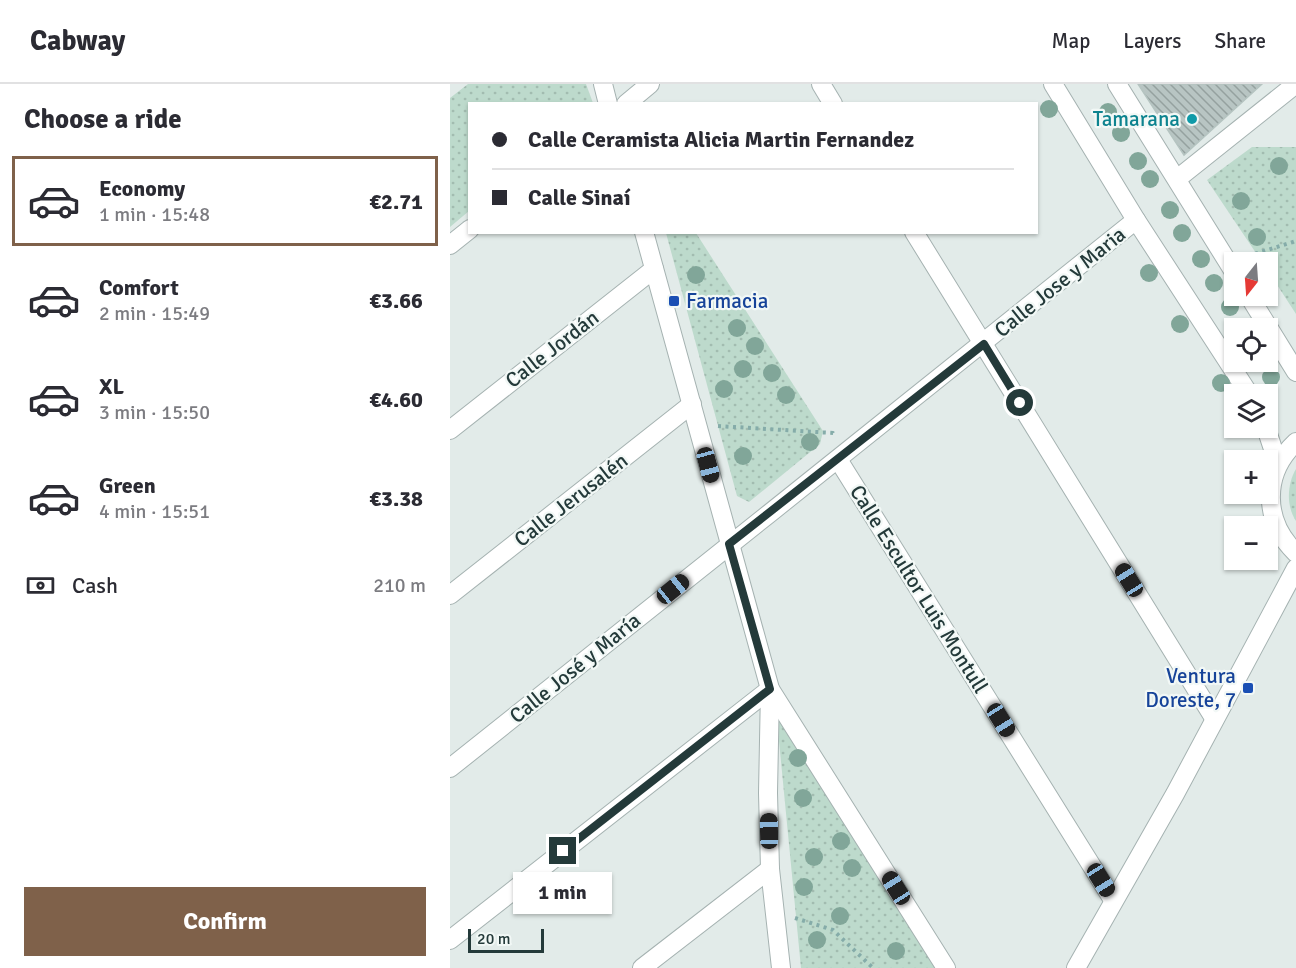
<!DOCTYPE html>
<meta charset="utf-8">
<style>
:root{--surface:#fff;--page:#f2f2f3;--text:#2b2b33;--muted:#7c7c81;--line:#e1e1e2;--accent:#7f614a}
body{margin:0;font-family:Signika,sans-serif;background:var(--page);color:var(--text);height:100vh;display:flex;flex-direction:column;font-size:22px;white-space:nowrap}
*{box-sizing:border-box;margin:0}
p{font-size:20px;color:var(--muted)}
.icon{flex:none;width:33px;height:33px;fill:none;stroke:currentColor;stroke-width:2;stroke-linecap:round;stroke-linejoin:round}
.map{position:relative;flex:1;overflow:hidden}
.side{display:flex;flex-direction:column;background:var(--surface);width:450px}
.side>*{flex:none}
.hud{position:absolute;left:18px;top:18px;width:570px;height:132px;border-radius:0px;box-shadow:0 2px 4px #0004;display:grid;align-content:center;height:132px;padding:0 24px;background:var(--surface)}
.needle{width:39px;rotate:197deg}
.controls{position:absolute;left:774px;top:168px;display:grid;gap:12px}
.controls a{display:grid;place-items:center;width:54px;height:54px;border-radius:0px;background:var(--surface);box-shadow:0 2px 4px #0004;font-size:30px}
.scale{position:absolute;left:18px;bottom:15px;width:76px;box-sizing:border-box;padding-left:6px;border:3px solid #243a3a;border-top:0;font-size:16px;line-height:21px;white-space:nowrap;color:#243a3a;-webkit-text-stroke:4px #f2f8f6;paint-order:stroke}
.end{position:absolute;width:27px;height:27px;margin:-14px;border:8px solid #243a3a;background:#fff;box-shadow:0 0 0 3px #fff}
.from{border-radius:50%}
.bubble{position:absolute;height:42px;border-radius:0px;background:var(--surface);box-shadow:0 2px 4px #0004;font-size:20px;font-weight:700;line-height:42px;text-align:center}
.car{position:absolute;width:18px;height:36px;margin:-18px -9px;border-radius:8px;box-shadow:0 0 4px 2px #0007;background:linear-gradient(#222 24%,#8ab4d8 0 40%,#222 0 76%,#8ab4d8 0 86%,#222 0)}
.hud b{display:flex;align-items:center;gap:21px;height:57px;font-size:22px}
.hud b+b{border-top:2px solid var(--line)}
.hud i{width:15px;height:15px;background:var(--text)}
ul{padding:0;list-style:none}
li{display:flex;align-items:center;gap:18px;height:90px;margin:0 12px 9px;padding:0 12px;border:3px solid transparent;border-radius:0px}
li div{flex:1}
li b{display:block;font-size:22px}
li em{font-style:normal;font-weight:700}
li.on{border-color:var(--accent)}
li>.icon{width:54px;height:54px;stroke-width:1.5}
h2{padding:0 24px;font-size:27px;line-height:72px}
.pay{display:flex;align-items:center;gap:15px;height:66px;padding:0 24px;font-size:22px}
.pay p{margin-inline-start:auto}
.button{display:flex;gap:12px;margin-top:auto;padding:12px 24px}
.button a{flex:1;height:69px;border-radius:0px;background:var(--accent);color:#fff;font-size:24px;font-weight:700;line-height:69px;text-align:center}
header{display:flex;align-items:center;gap:36px;box-sizing:border-box;height:84px;padding:0 30px;background:var(--surface);border-bottom:2px solid var(--line)}
header strong{font-size:28px}
nav{display:flex;gap:33px;margin-inline-start:auto;font-size:21px}
main{display:flex;flex:1;min-height:0}
.map>svg:first-child{display:block}
</style>
<header>
<strong>Cabway</strong>
<nav><a>Map</a><a>Layers</a><a>Share</a></nav>
</header>
<main>
<section class="side">
<h2>Choose a ride</h2>
<ul>
<li class="on"><svg class="icon" aria-label="car" viewBox="0 0 24 24"><path d="M5 17H2v-5l4-1 3-4h7l3 4 3 1v5h-3M9 17h6M6 11h13"/><circle cx="7" cy="17" r="2"/><circle cx="17" cy="17" r="2"/></svg><div><b>Economy</b><p>1 min · 15:48</p></div><em>€2.71</em></li>
<li><svg class="icon" aria-label="car" viewBox="0 0 24 24"><path d="M5 17H2v-5l4-1 3-4h7l3 4 3 1v5h-3M9 17h6M6 11h13"/><circle cx="7" cy="17" r="2"/><circle cx="17" cy="17" r="2"/></svg><div><b>Comfort</b><p>2 min · 15:49</p></div><em>€3.66</em></li>
<li><svg class="icon" aria-label="car" viewBox="0 0 24 24"><path d="M5 17H2v-5l4-1 3-4h7l3 4 3 1v5h-3M9 17h6M6 11h13"/><circle cx="7" cy="17" r="2"/><circle cx="17" cy="17" r="2"/></svg><div><b>XL</b><p>3 min · 15:50</p></div><em>€4.60</em></li>
<li><svg class="icon" aria-label="car" viewBox="0 0 24 24"><path d="M5 17H2v-5l4-1 3-4h7l3 4 3 1v5h-3M9 17h6M6 11h13"/><circle cx="7" cy="17" r="2"/><circle cx="17" cy="17" r="2"/></svg><div><b>Green</b><p>4 min · 15:51</p></div><em>€3.38</em></li>
</ul>
<div class="pay"><svg class="icon" aria-label="cash" viewBox="0 0 24 24"><path d="M3 7h18v10H3z"/><circle cx="12" cy="12" r="2"/></svg>Cash<p>210 m</p></div>
<div class="button"><a>Confirm</a></div>
</section>
<div class="map">
<svg width="846" height="884" viewBox="0 0 846 884">
<defs>
<pattern id="grass-dots" width="8" height="8" patternUnits="userSpaceOnUse" patternTransform="scale(1.5)"><rect width="8" height="8" fill="#bddacc"/><path d="M2 2h.1M6 6h.1" fill="none" stroke="#a2bcb0" stroke-width="1.8" stroke-linecap="round"/></pattern>
<pattern id="building-back-hatch" width="6" height="6" patternUnits="userSpaceOnUse" patternTransform="scale(1.5)"><rect width="6" height="6" fill="#b8c5c3"/><path d="M-1 5l2 2M0 0l6 6M5-1l2 2" fill="none" stroke="#95a19f"/></pattern>
</defs>
<rect width="100%" height="100%" fill="#e2ebe9"/>
<g fill="url(#grass-dots)">
<polygon points="18,0 136,0 143,19 20,20 19,127 0,143 0,14"/>
<polygon points="802,63 846,63 846,230 818,187 818,178 812,178 757,96"/>
<polygon points="216,149 246,149 373,347 370,360 299,418 287,412"/>
<path d="M846 385V437C836 422 837 400 846 385Z"/>
<polygon points="326,626 489,884 351,884"/>
</g>
<polygon fill="url(#building-back-hatch)" stroke="#b5c4c1" stroke-width="1.5" points="688,0 812,0 734,71"/>
<g fill="none" stroke-linecap="round" stroke-linejoin="round">
<defs>
<g id="minor">
<polyline points="153,0 158,20"/>
<polyline points="371,0 383,20"/>
<polyline points="603,0 686,136 799,310"/>
<polyline points="667,0 784,188"/>
<polyline points="176,20 200,0"/>
<polyline points="727,95 846,0"/>
<polyline points="194,148 320,605 318,709 320,785 331,884"/>
<polyline points="464,148 764,634"/>
<polyline points="0,161 20,145"/>
<polyline points="799,212 846,288"/>
<polyline points="816,344 824,368 824,388"/>
<polyline points="0,346 204,185"/>
<path d="M846 358C812 390 813 437 846 469"/>
<polyline points="389,377 663,816"/>
<polyline points="0,511 242,320"/>
<path d="M0 684C228 501 459 320 686 136"/>
<polyline points="0,856 320,605 496,884"/>
<polyline points="192,884 320,785"/>
<polyline points="626,884 725,710 846,484"/>
</g>
</defs>
<use href="#minor" stroke="#a5b2b1" stroke-width="20"/>
<g stroke="#85aca9" stroke-width="4" stroke-dasharray="3 4.5" stroke-linecap="butt">
<polyline points="798,172 846,157"/>
<polyline points="268,342 383,349 385,352"/>
<polyline points="345,834 383,846 423,884"/>
</g>
<use href="#minor" stroke="#fff" stroke-width="18"/>
</g>
<g fill="#81a699">
<circle cx="599" cy="25" r="9"/>
<circle cx="658" cy="28" r="9"/>
<circle cx="671" cy="49" r="9"/>
<circle cx="688" cy="77" r="9"/>
<circle cx="829" cy="82" r="9"/>
<circle cx="700" cy="95" r="9"/>
<circle cx="791" cy="117" r="9"/>
<circle cx="720" cy="126" r="9"/>
<circle cx="732" cy="149" r="9"/>
<circle cx="807" cy="153" r="9"/>
<circle cx="751" cy="175" r="9"/>
<circle cx="699" cy="189" r="9"/>
<circle cx="246" cy="191" r="9"/>
<circle cx="764" cy="199" r="9"/>
<circle cx="780" cy="223" r="9"/>
<circle cx="730" cy="240" r="9"/>
<circle cx="287" cy="244" r="9"/>
<circle cx="305" cy="262" r="9"/>
<circle cx="293" cy="285" r="9"/>
<circle cx="322" cy="289" r="9"/>
<circle cx="821" cy="293" r="9"/>
<circle cx="771" cy="299" r="9"/>
<circle cx="274" cy="305" r="9"/>
<circle cx="336" cy="311" r="9"/>
<circle cx="360" cy="358" r="9"/>
<circle cx="293" cy="372" r="9"/>
<circle cx="348" cy="674" r="9"/>
<circle cx="353" cy="714" r="9"/>
<circle cx="391" cy="757" r="9"/>
<circle cx="364" cy="773" r="9"/>
<circle cx="402" cy="784" r="9"/>
<circle cx="354" cy="803" r="9"/>
<circle cx="390" cy="832" r="9"/>
<circle cx="367" cy="856" r="9"/>
<circle cx="446" cy="867" r="9"/>
</g>
<g fill="none" stroke-linecap="round" stroke-linejoin="round">
<polyline stroke="#243a3a" stroke-width="8" points="113,767 320,605 279,460 534,260 570,319"/>
</g>
<circle fill="#0f9aa8" stroke="#f2f8f6" stroke-width="2" cx="742" cy="35" r="6"/>
<g fill="#1a4fb4" stroke="#f2f8f6" stroke-width="2">
<rect x="218" y="211" width="12" height="12" rx="3"/>
<rect x="792" y="598" width="12" height="12" rx="3"/>
</g>
<g text-anchor="middle" dominant-baseline="central" stroke-width="4.5" stroke-linejoin="round" paint-order="stroke">
<g font-size="21" fill="#0d838f" stroke="#f2f8f6" text-anchor="end">
<text x="730" y="35">Tamarana</text>
</g>
<g font-size="21" fill="#243a3a" stroke="#f2f8f6">
<text transform="translate(610 198) rotate(-39)">Calle Jose y Maria</text>
<text transform="translate(102 265) rotate(-38)">Calle Jordán</text>
<text transform="translate(121 416) rotate(-38)">Calle Jerusalén</text>
<text transform="translate(469 505) rotate(58)">Calle Escultor Luis Montull</text>
<text transform="translate(125 584) rotate(-39)">Calle José y María</text>
</g>
<g font-size="21" fill="#164399" stroke="#f2f8f6" text-anchor="start">
<text x="236" y="217">Farmacia</text>
<text x="786" y="592" text-anchor="end">Ventura<tspan x="786" dy="24">Doreste, 7</tspan></text>
</g>
</g>
</svg>
<div class="controls">
<a><svg class="needle" viewBox="-14 -14 28 28"><path d="M0-13l5 13h-10z" fill="#e53935"/><path d="M0 13l5-13h-10z" fill="#7c7c81"/></svg></a>
<a><svg class="icon" aria-label="locate" viewBox="0 0 24 24"><circle cx="12" cy="12" r="6"/><path d="M12 2v4M12 18v4M2 12h4M18 12h4"/></svg></a>
<a><svg class="icon" aria-label="layers" viewBox="0 0 24 24"><path d="M12 4l9 5-9 5-9-5zM3 14l9 5 9-5"/></svg></a>
<a>+</a>
<a>−</a>
</div>
<div class="scale">20 m</div>
<i class="end from" style="left:570px;top:319px"></i>
<i class="end" style="left:113px;top:767px"></i>
<div class="bubble" style="left:63px;top:788px;width:99px">1 min</div>
<i class="car" style="left:258px;top:381px;rotate:165deg"></i>
<i class="car" style="left:679px;top:496px;rotate:328deg"></i>
<i class="car" style="left:223px;top:505px;rotate:51deg"></i>
<i class="car" style="left:551px;top:636px;rotate:148deg"></i>
<i class="car" style="left:319px;top:747px;rotate:359deg"></i>
<i class="car" style="left:651px;top:796px;rotate:148deg"></i>
<i class="car" style="left:446px;top:804px;rotate:328deg"></i>
<div class="hud">
<b><i class="from"></i>Calle Ceramista Alicia Martin Fernandez</b>
<b><i></i>Calle Sinaí</b>
</div>
</div>
</main>
